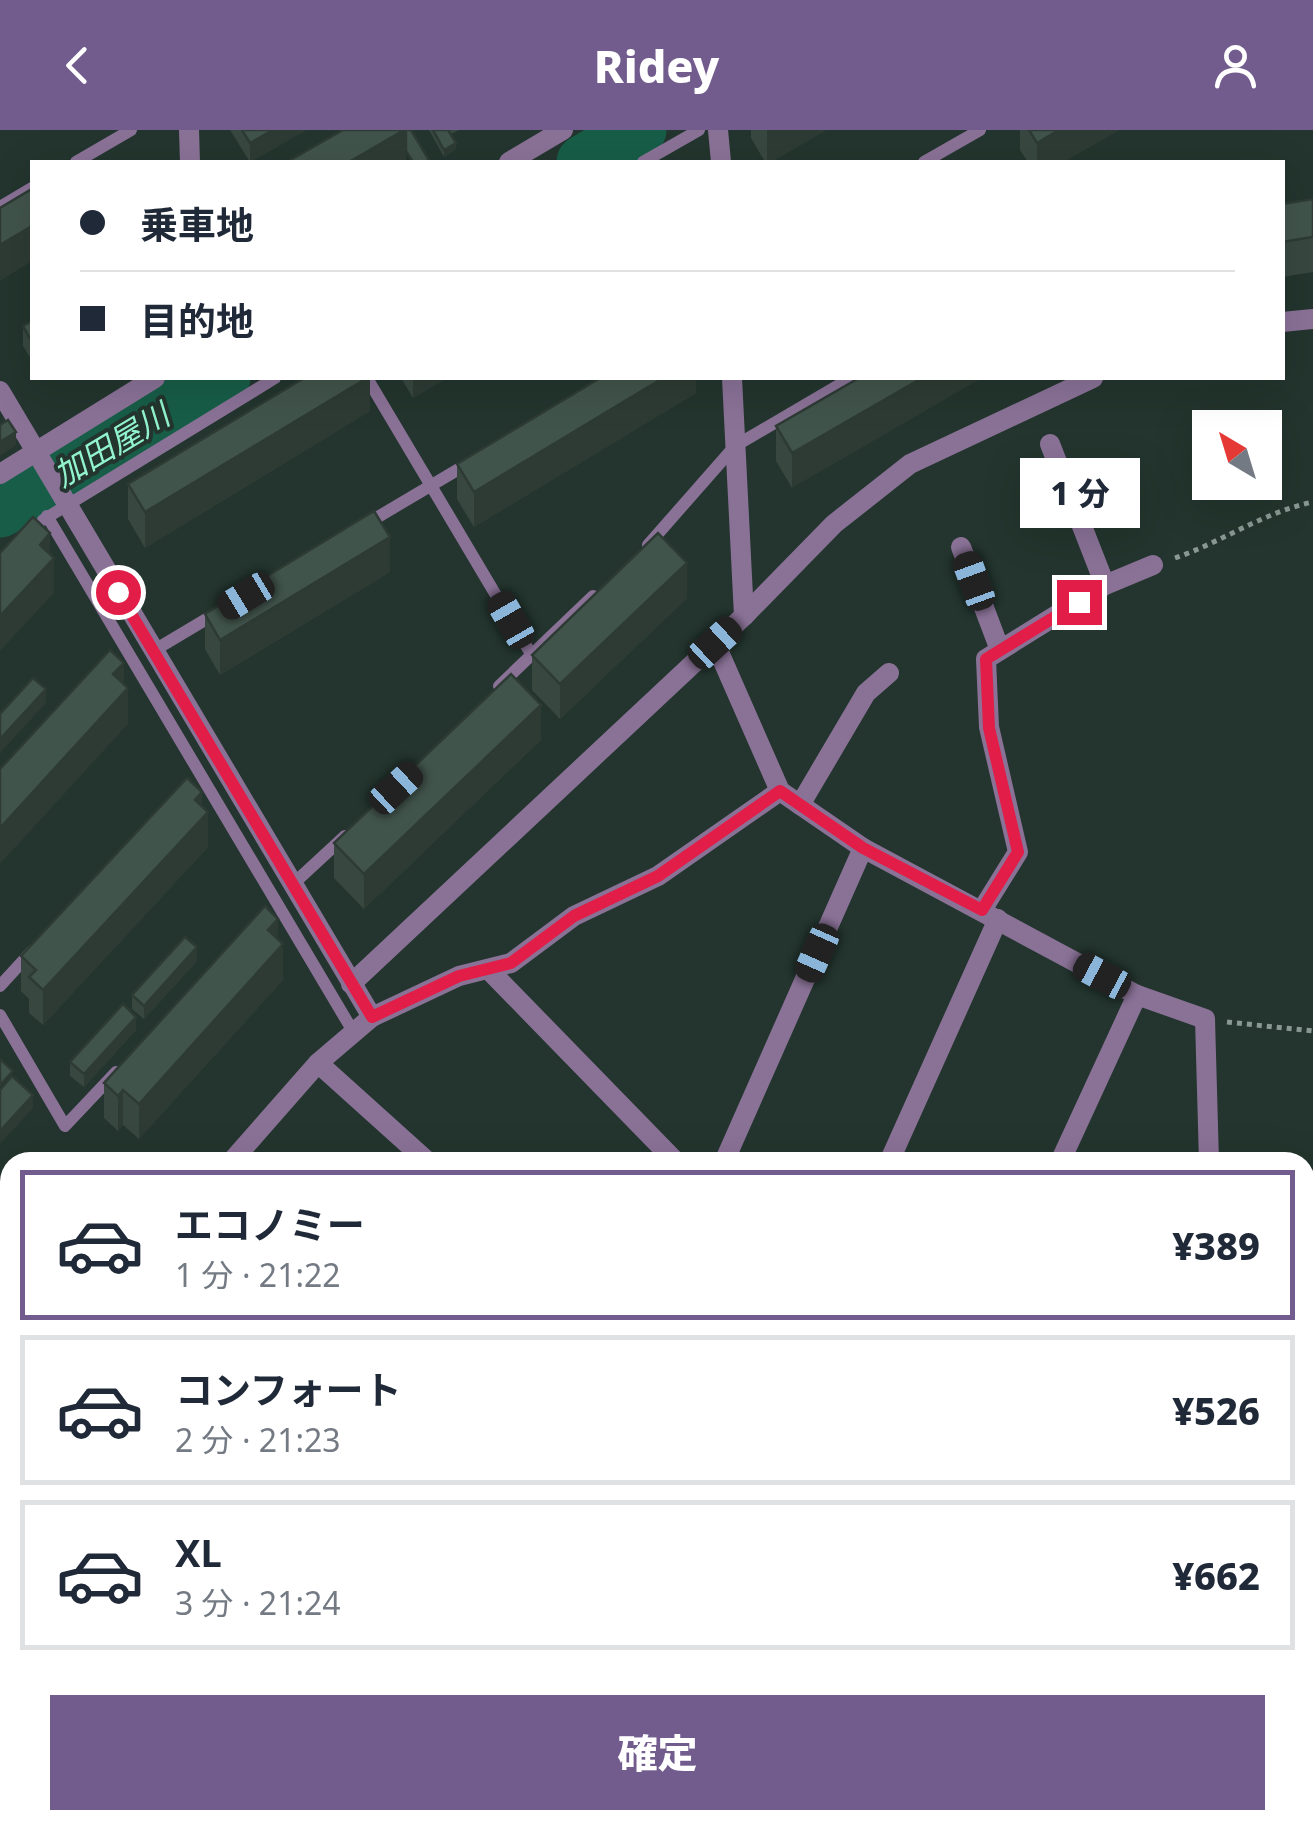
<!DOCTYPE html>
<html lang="ja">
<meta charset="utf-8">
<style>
:root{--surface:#fff;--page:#f6f6f7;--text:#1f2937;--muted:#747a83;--line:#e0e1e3;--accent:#725c8e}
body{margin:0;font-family:"Noto Sans","Noto Sans JP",sans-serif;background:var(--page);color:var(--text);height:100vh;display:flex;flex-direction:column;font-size:38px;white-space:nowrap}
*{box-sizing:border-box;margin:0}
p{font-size:32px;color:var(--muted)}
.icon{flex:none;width:55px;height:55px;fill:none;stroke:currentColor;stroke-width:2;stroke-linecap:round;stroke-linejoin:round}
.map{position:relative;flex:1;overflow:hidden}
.sheet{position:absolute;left:0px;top:1022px;width:1315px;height:678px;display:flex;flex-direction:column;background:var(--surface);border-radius:30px 30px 0 0;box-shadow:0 10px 40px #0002}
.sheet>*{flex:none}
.hud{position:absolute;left:30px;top:30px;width:1255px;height:220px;border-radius:0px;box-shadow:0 10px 40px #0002;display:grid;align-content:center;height:220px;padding:0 50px;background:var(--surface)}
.needle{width:65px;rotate:322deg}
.tools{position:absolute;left:1192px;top:280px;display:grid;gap:20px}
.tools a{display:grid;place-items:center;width:90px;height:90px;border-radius:0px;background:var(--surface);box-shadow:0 10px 40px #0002;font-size:50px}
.end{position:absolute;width:45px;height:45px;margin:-22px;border:12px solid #e11d48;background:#fff;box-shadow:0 0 0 5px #fff}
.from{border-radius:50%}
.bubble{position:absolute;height:70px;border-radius:0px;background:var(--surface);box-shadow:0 10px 40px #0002;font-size:32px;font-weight:800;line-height:70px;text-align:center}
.car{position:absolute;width:30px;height:60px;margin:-30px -15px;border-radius:12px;box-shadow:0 0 8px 2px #0007;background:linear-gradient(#222 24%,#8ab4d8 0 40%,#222 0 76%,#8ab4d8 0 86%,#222 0)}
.hud b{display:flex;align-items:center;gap:35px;height:95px;font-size:38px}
.hud b+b{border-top:2px solid var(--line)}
.hud i{width:25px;height:25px;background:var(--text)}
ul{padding:18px 0 0;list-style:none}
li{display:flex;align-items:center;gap:30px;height:150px;margin:0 20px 15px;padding:0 30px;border:5px solid var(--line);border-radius:0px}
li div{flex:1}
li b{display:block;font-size:38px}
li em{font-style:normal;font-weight:800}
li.selected{border-color:var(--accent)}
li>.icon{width:90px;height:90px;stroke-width:1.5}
.action{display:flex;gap:20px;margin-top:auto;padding:20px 50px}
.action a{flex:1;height:115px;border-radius:0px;background:var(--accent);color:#fff;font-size:40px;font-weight:800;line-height:115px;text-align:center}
header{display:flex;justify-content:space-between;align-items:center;height:130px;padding:0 50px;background:var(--accent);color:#fff;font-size:45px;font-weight:800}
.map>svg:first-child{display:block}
</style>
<header><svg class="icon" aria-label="back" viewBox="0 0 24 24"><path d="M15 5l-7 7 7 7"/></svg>Ridey<svg class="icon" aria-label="person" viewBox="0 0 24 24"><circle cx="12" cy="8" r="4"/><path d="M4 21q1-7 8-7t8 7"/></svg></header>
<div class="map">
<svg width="1313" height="1699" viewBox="0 0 1313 1699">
<rect width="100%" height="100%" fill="#23352e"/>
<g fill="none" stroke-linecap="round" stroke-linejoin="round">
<g stroke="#175d47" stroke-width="55">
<polyline points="584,32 639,0"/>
<polyline points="0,380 223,248"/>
</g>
<g stroke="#899892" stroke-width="5" stroke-dasharray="5 5" stroke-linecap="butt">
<path d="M1175 428C1222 412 1264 382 1313 372"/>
<polyline points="1227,892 1313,901"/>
</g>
<g stroke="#8a7297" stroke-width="12">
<polyline points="76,32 131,0"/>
<polyline points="643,32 699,0"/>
<polyline points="924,32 980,0"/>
<polyline points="0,77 32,58"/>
<polyline points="367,248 531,524"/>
<polyline points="47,386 354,903"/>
<polyline points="43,390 275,248"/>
<polyline points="366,394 469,333"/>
<polyline points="648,415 735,316 851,248"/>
<polyline points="153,521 215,484"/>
<polyline points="499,556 593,466"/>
<polyline points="292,755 345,706"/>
<polyline points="0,856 32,821"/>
<polyline points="0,885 65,996 116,942"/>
<polyline points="486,1690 495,1699"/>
</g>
<g stroke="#8a7297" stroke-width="20">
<polyline points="189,0 190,32"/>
<polyline points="718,0 721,32"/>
<polyline points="509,32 563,0"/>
<polyline points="1282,192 1313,189"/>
<polyline points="732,248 744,486"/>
<polyline points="0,261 372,887 318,933 428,1032"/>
<polyline points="1050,314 1105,455"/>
<polyline points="0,344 155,248"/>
<polyline points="961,417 1000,520"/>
<polyline points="715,513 780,661"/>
<polyline points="800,675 866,563 889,543"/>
<polyline points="863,718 1137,865 1205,889 1209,1032"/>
<polyline points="982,780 1018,722 989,597 986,529 1105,455 1153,435"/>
<polyline points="488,839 676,1032"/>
<polyline points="351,854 744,486 834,394 910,334 1093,248"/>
<polyline points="372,887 459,846 511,833 574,786 658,746 780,661 863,718 724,1032"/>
<polyline points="231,1032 318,933"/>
<polyline points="889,1032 998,789"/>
<polyline points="1060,1032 1137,865"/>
<polyline points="0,1203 10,1209"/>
<polyline points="1305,1270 1313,1269"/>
<polyline points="1305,1496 1313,1497"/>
<polyline points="0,1583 10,1565"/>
<polyline points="1305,1665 1313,1689"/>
<polyline points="672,1690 673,1699"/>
<polyline points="837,1690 839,1699"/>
<polyline points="1065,1690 1068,1699"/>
<polyline points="112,1699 119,1690"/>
<polyline points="352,1699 360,1690"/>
<polyline points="889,1699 918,1690"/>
</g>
</g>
<g fill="#384841">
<polygon points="230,0 306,0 250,32"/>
<polygon points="429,0 459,0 451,4 456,19 444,27"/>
<polygon points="751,0 826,0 771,32 765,32 751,8"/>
<polygon points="1020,0 1119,0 1063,32 1028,32 1020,20"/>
<polygon points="1313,69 1313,142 1282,147 1282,74"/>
<polygon points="32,191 32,231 23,216 23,196"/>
<polygon points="370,248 370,281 145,418 128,389 128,354"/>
<polygon points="401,248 447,248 413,268"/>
<polygon points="696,248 696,263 474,397 457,369 457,334"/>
<polygon points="859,248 792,358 776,331 776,296"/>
<polygon points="390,442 220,545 205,519 205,484"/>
<polygon points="687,468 560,589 532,560 532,525"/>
<polygon points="541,610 364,779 334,748 334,713"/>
<polygon points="202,676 208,717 43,895 29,883 29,869 21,861 21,826"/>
<polygon points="278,810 283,850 139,1009 123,995 118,1001 104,988 104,953"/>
<polygon points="197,831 144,889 132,879 132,865"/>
<polygon points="136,900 84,957 70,946 70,932"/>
<polygon points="10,1084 10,1139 0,1141 0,1086"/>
<polygon points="1179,1690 1242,1690 1242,1699 1183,1699"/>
</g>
<g fill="#2e3b35">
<polygon points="273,0 306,0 250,32 250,13"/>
<polygon points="404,0 406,0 406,32 349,32"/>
<polygon points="767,0 826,0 771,32 767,32"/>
<polygon points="1059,0 1119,0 1063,32 1037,32 1037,13"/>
<polygon points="456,13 456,19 444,27 444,20"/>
<polygon points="32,96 32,131 0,151 0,115"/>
<polygon points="367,248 370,248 370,281 145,418 145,382"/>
<polygon points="413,248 447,248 413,268"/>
<polygon points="663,248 696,248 696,263 474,397 474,362"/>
<polygon points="922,248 982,248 792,358 792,323"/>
<polygon points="16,302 16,315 0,326 0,312"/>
<polygon points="50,403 50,431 54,428 54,463 0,521 0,486 40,415"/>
<polygon points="390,407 390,442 220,545 220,510"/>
<polygon points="687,433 687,468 560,589 560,554"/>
<polygon points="124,533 124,564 128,558 128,594 0,734 0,698 113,544"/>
<polygon points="46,559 46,573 0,623 0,609"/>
<polygon points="541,575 541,610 364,779 364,744"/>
<polygon points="202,662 202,689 208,682 208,717 43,895 43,860"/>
<polygon points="278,789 278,820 283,814 283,850 139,1009 139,974 268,800"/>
<polygon points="197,817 197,831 144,889 144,876"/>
<polygon points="136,887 136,900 84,957 84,944"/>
<polygon points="123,960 123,995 118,1001 118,966"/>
<polygon points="33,965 33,978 0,1014 0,1001"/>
<polygon points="10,1258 10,1283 0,1304 0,1279"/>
<polygon points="1242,1690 1242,1699 1220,1699"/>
</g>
<g fill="#41544c" stroke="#2e3b35" stroke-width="2.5">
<polygon points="242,0 273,0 250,13"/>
<polygon points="343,0 404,0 349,32 287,32"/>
<polygon points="406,0 411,0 429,30 424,32 413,32 406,21"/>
<polygon points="433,0 448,0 456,13 444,20"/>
<polygon points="1029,0 1059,0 1037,13"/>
<polygon points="30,60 32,64 32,96 0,115 0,78"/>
<polygon points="1313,69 1313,107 1282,112 1282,74"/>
<polygon points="32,191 32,212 23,196"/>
<polygon points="304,248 367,248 145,382 128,354"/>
<polygon points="600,248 663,248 474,362 457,334"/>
<polygon points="859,248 922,248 792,323 776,296"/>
<polygon points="8,290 16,302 0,312 0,295"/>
<polygon points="374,381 390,407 220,510 205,484"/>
<polygon points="33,387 50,403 40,415 54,428 0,486 0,423"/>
<polygon points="658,403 687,433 560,554 532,525"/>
<polygon points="110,520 124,533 113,544 128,558 0,698 0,639"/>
<polygon points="511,544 541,575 364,744 334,713"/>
<polygon points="33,548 46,559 0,609 0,584"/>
<polygon points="187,648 202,662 195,670 208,682 43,860 29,847 36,840 21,826"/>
<polygon points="265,776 278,789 268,800 283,814 139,974 123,960 118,966 104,953"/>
<polygon points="185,807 197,817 144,876 132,865"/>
<polygon points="123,874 136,887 84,944 70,932"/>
<polygon points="0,929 13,941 0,955"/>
<polygon points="12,946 33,965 0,1001 0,960"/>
<polygon points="10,1084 10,1126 0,1128 0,1086"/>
<polygon points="0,1238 10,1243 10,1258 0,1279"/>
<polygon points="1187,1690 1242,1690 1220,1699 1191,1699"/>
</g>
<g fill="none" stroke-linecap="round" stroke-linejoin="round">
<polyline stroke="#e11d48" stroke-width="12" points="118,462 372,887 459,846 511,833 574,786 658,746 780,661 863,718 982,780 1018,722 989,598 986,529 1079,472"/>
</g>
<g text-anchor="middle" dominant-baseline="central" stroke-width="8" stroke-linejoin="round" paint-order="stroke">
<g font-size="32" font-style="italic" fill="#92f4cf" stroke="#23352e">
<text transform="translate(111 314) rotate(-31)">加田屋川</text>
</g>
</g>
</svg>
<div class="tools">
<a><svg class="needle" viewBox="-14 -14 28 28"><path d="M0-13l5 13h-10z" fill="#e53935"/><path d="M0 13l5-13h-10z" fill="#747a83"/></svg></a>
</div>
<i class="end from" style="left:118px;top:462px"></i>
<i class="end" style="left:1079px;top:472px"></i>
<div class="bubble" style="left:1020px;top:328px;width:120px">1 分</div>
<i class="car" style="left:974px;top:451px;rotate:340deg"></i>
<i class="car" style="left:246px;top:466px;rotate:239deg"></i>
<i class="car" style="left:511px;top:490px;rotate:330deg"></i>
<i class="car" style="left:715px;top:513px;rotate:47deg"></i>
<i class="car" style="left:396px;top:658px;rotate:47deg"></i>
<i class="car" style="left:817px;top:823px;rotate:204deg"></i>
<i class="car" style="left:1102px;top:846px;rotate:298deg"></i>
<div class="hud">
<b><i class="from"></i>乗車地</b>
<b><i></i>目的地</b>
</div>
<section class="sheet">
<ul>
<li class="selected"><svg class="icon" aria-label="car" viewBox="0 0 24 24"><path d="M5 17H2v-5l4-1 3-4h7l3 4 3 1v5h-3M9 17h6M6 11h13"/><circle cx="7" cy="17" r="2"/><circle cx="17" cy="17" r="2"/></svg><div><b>エコノミー</b><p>1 分 · 21:22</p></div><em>¥389</em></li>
<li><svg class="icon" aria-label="car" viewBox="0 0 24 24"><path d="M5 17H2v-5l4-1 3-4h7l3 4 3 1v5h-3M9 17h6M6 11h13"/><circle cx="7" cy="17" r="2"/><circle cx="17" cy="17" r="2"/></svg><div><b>コンフォート</b><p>2 分 · 21:23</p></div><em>¥526</em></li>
<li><svg class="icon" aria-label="car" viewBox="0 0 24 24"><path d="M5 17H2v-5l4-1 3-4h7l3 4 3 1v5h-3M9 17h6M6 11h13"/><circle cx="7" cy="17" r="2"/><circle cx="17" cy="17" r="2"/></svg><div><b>XL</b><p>3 分 · 21:24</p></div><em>¥662</em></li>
</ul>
<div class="action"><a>確定</a></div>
</section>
</div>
